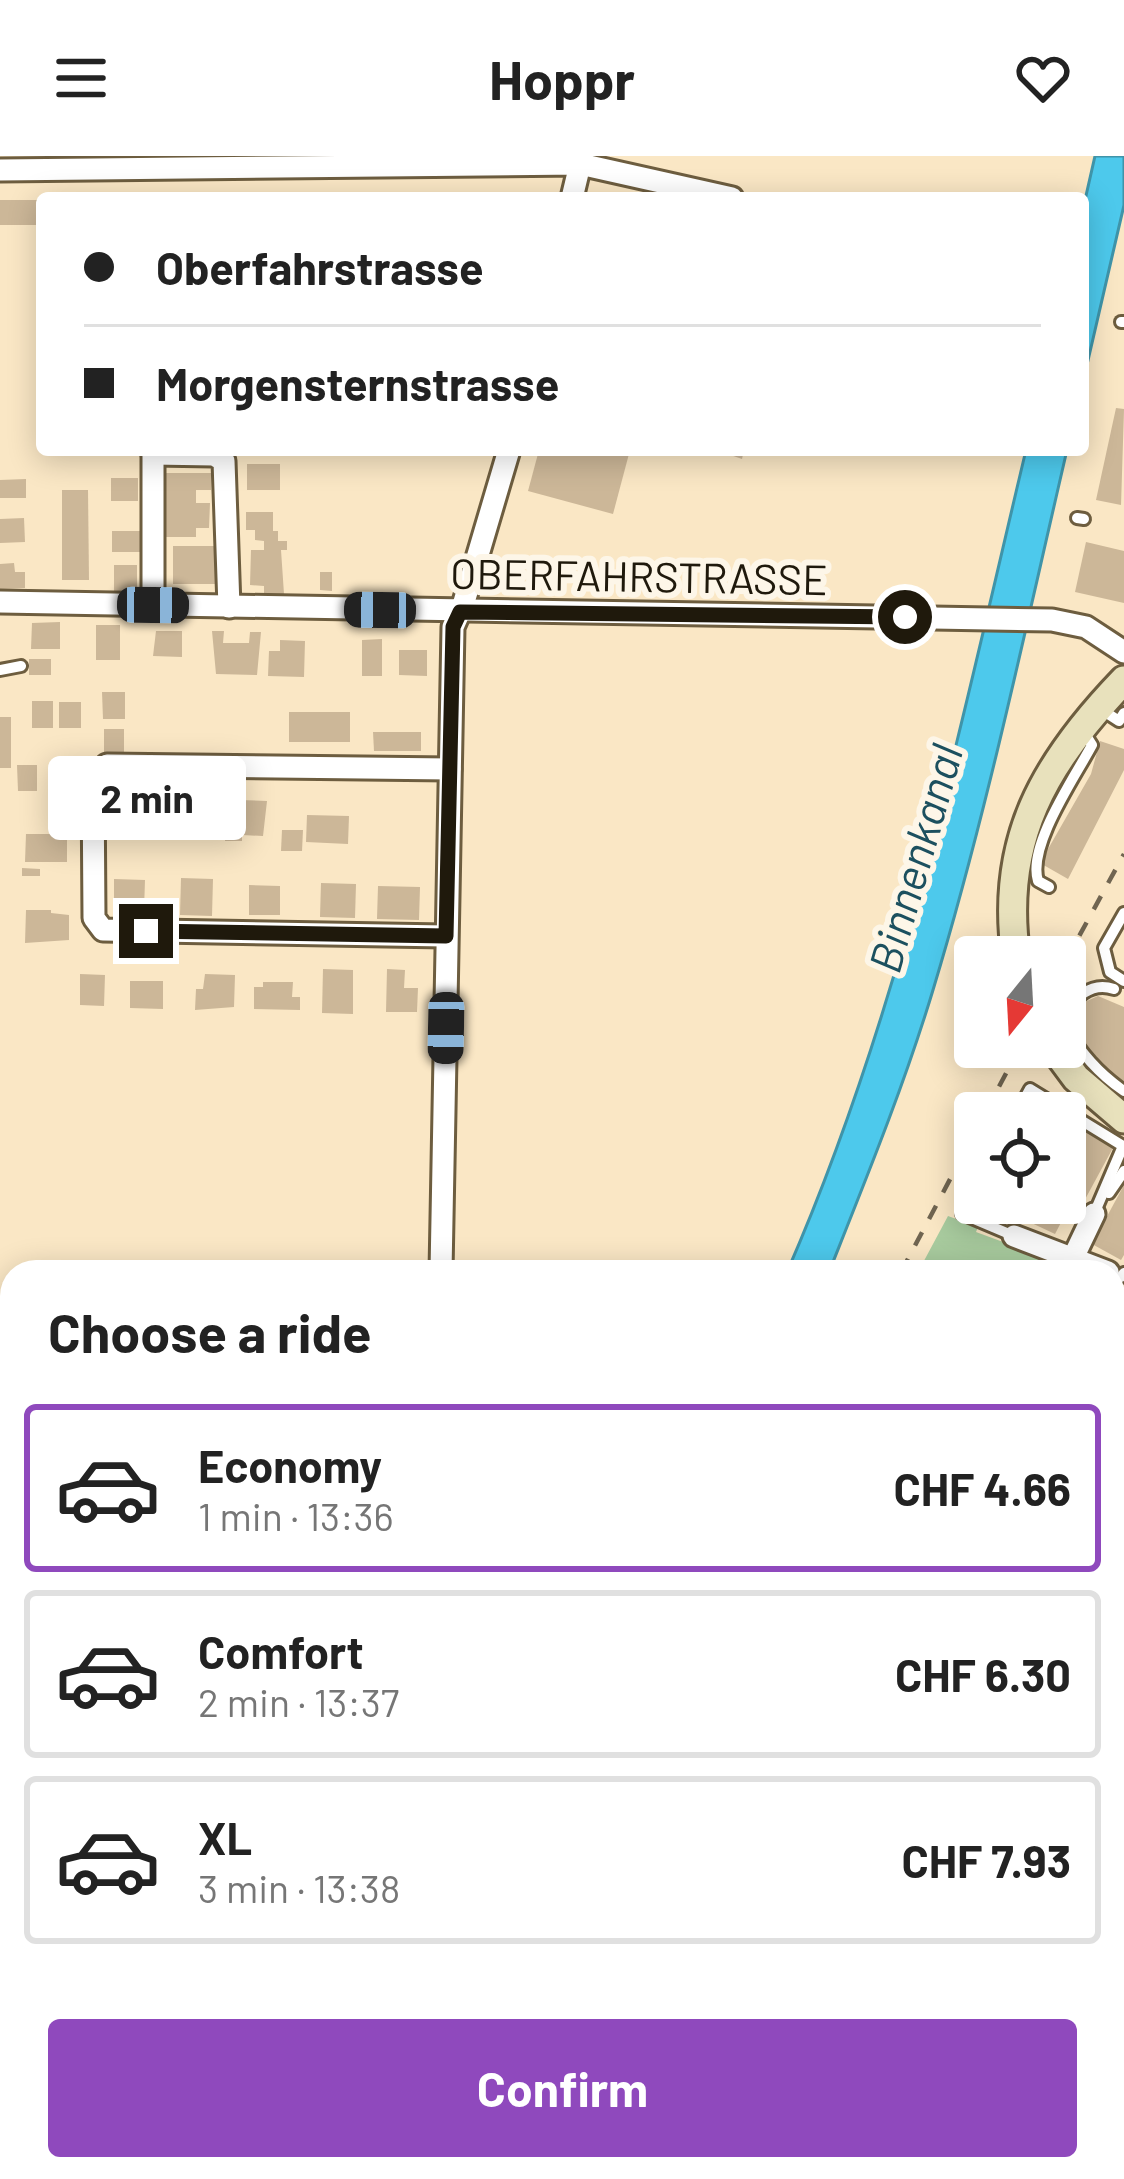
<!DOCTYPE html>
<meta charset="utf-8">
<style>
:root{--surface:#fff;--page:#f6f6f6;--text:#222;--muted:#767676;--line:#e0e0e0;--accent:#8f49bd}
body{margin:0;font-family:Barlow,sans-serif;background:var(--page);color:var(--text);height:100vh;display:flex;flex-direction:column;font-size:45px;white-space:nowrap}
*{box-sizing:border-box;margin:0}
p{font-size:39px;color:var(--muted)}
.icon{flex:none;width:66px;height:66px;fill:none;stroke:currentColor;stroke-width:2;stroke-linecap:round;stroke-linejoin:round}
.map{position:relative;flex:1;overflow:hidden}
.drawer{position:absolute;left:0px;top:1104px;width:1125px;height:921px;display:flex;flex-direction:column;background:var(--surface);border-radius:36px 36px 0 0;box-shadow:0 6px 30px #0003}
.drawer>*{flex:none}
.banner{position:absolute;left:36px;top:36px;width:1053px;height:264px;border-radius:12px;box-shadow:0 6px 30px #0003;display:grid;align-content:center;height:264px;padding:0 48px;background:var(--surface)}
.needle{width:78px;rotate:198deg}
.controls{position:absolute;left:954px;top:780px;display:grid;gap:24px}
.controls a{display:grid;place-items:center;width:132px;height:132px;border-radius:12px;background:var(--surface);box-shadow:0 6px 30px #0003;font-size:60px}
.end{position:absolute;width:54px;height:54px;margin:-27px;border:15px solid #1f190c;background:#fff;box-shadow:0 0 0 6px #fff}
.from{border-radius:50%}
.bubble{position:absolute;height:84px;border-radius:12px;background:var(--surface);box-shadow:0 6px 30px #0003;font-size:39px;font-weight:700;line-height:84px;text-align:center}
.car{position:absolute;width:36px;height:72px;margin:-36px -18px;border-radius:15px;box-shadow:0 0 9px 3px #0007;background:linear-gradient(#222 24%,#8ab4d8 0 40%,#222 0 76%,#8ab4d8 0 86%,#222 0)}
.banner b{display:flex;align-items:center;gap:42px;height:114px;font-size:45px}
.banner b+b{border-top:3px solid var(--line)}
.banner i{width:30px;height:30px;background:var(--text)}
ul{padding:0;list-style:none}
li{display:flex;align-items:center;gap:36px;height:168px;margin:0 24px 18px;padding:0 24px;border:6px solid var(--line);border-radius:12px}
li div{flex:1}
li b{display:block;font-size:45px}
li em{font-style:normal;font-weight:700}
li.current{border-color:var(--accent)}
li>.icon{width:108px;height:108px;stroke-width:1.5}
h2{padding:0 48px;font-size:54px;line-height:144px}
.primary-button{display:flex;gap:24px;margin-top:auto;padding:24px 48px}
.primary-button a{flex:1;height:138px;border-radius:12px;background:var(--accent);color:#fff;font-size:48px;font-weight:700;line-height:138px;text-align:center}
header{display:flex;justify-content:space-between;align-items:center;height:156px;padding:0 48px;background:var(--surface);font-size:54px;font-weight:700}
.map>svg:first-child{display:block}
</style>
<header><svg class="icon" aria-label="menu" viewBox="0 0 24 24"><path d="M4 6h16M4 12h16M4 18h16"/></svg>Hoppr<svg class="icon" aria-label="heart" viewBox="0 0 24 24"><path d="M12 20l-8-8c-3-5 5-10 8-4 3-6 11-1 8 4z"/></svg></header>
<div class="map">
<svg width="1124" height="2023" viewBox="0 0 1124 2023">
<rect width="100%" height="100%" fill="#fae7c5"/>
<g fill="#a9cc9f">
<polygon points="948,1060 978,1071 976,1076 1068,1110 1066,1116 918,1116"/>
<polygon points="0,1632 12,1634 12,1776 0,1775"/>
</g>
<g fill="#4dc9ec" stroke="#3f94a9" stroke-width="3">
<polygon points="1095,0 1124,0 1124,49 1083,226 1083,53"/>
<path d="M1026 294H1067C1025 474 987 656 933 834 904 930 866 1023 829 1116H787C902 853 960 571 1026 294Z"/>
</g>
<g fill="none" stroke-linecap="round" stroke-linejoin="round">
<polyline stroke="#3f94a9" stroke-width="4.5" points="1113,1699 1124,1701"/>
</g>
<g fill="#ccb798">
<rect x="0" y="44" width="42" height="25"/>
<polygon points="1116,252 1124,253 1121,349 1096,344"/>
<polygon points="539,294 630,294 613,358 528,335"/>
<polygon points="716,294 744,294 742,303"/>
<rect x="247" y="308" width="33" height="26"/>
<polygon points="163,317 211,317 211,334 196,334 196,347 210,347 209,372 196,372 196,381 163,381"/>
<rect x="111" y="322" width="27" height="23"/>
<polygon points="26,323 26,342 0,342 0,324"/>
<polygon points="62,334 88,334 89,424 62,424"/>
<polygon points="246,356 273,356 273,375 278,375 278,385 287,385 287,394 281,394 284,438 264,438 264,430 250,429 251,394 264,394 264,385 255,384 255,374 246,374"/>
<polygon points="24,362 25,386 0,387 0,363"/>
<rect x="112" y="375" width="28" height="21"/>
<polygon points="1086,386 1124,395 1124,447 1075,436"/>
<polygon points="173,390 222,390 221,428 173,428"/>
<polygon points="14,407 15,416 25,416 25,432 0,433 0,408"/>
<rect x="114" y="409" width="23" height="29"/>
<polygon points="320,416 332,416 332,435 320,434"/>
<polygon points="60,466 60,493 31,493 32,467"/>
<rect x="96" y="469" width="24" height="35"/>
<polygon points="156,475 182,475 182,501 153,500"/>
<polygon points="212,475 224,475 223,487 249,487 250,476 261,476 257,519 216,518"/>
<polygon points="382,483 382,520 362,520 362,484"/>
<polygon points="280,484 305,485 304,521 268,520 269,495 280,495"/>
<polygon points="399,494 427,494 427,520 399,519"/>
<rect x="29" y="503" width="22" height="16"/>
<polygon points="102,536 125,536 125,563 103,563"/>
<rect x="32" y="545" width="21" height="27"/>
<rect x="59" y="546" width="22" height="26"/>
<rect x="289" y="556" width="61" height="30"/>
<rect x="0" y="561" width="11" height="51"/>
<rect x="104" y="573" width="20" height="24"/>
<polygon points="373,576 421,576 421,595 374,595"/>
<polygon points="1100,585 1124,593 1124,614 1068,723 1040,707 1091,618"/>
<polygon points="17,609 37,609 37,635 18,635"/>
<rect x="52" y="611" width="27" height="25"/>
<polygon points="141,636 162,637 162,647 196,645 195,677 154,676 154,667 123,666 124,638"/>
<polygon points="238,644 267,645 263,680 242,679 242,685 225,685 226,664 236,664"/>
<polygon points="307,659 349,660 348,688 306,686"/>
<polygon points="282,674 303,674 302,695 281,695"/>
<polygon points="26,678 67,678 67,706 25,706"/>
<polygon points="22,712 40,713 40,720 22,720"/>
<polygon points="181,722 213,723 212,760 180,759"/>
<polygon points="114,723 145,724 144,754 114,753"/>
<polygon points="321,727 356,728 355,762 320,761"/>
<polygon points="249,729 280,730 280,759 249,759"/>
<polygon points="378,730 420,731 419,764 377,763"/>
<polygon points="26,754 51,754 51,757 69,759 69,784 25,787"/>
<polygon points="323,813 353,814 353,858 322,857"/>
<polygon points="387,813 405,814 404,832 418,832 417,856 386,856"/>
<polygon points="80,818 105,819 104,850 80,849"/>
<polygon points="205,818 235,819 234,851 195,854 196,833 203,833"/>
<polygon points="130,825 163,825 163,853 130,852"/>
<polygon points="263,826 293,826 292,841 300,841 300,854 254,853 254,831 263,831"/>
<polygon points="1098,840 1124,851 1124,926 1099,910 1097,901 1076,881 1072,871 1078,849"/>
<polygon points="1028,944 1052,957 1021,957"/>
<polygon points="1065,964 1114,990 1076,1060 1067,1055 1055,1078 1012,1058 1007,1067 984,1054 981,1059 970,1053 973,1047 1065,1047"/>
<polygon points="1124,1029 1124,1099 1121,1104 1092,1088"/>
<polygon points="1113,1135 1124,1139 1124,1180 1113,1176"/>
<polygon points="1113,1238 1124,1242 1124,1289 1113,1284"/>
<polygon points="1113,1323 1124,1327 1123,1357 1113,1353"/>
<polygon points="1114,1501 1124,1503 1124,1582 1113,1580"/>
<polygon points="1113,1620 1124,1622 1123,1659 1113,1657"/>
<rect x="1113" y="1734" width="11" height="31"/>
<polygon points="1124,1855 1124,1958 1117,1959 1113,1856"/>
<polygon points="466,2013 565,2013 572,2017 569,2023 460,2023"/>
<polygon points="613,2013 883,2013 877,2023 608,2023"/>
</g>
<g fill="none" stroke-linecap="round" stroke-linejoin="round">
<defs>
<g id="lane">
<polyline points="1121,166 1124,166"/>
<polyline points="1077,362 1084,363"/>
<polyline points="0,514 21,510"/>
<polyline points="1099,552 1119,565 1124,557"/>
<path d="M1049 731 1038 725C1027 690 1075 621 1092 589L1083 575"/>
<polyline points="1124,757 1104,792 1110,816 1124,825"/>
<path d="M1065 862C1073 842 1091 825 1114 833"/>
<path d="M1065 870C1081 897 1098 917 1124 935"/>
<polyline points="1017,957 1030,933 1123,990 1094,1058"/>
<polyline points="975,1034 962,1058 1014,1080"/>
<polyline points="1109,1037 1124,1015"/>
<polyline points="1121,1121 1124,1117"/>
<polyline points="1113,1224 1124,1228"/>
<polyline points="1113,1365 1124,1369"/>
<polyline points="1113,1394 1124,1398"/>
<polyline points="0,1895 12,1900"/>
<polyline points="0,1921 12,1931"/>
<polyline points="0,1939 12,1947"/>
<polyline points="0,1964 12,1961"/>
<polyline points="1113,1976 1124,1981"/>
<polyline points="13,2023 23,2013"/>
<polyline points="587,2023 592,2013"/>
</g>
<g id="street">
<polyline points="0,14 580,8 732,42"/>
<polyline points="572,42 582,0"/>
<polyline points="153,298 214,299 224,305 229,451"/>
<polyline points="0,446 1052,464 1086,471 1124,496"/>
<polyline points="153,449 153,294"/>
<polyline points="445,780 103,774 94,762 93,622 107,609 450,613"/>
<polyline points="1014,1080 1108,1116"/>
<polyline points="1073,1102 1094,1058"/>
<polyline points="441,1116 453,471 464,446 509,294"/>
<polyline points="1113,1446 1124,1415"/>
<polyline points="0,1502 12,1506"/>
<polyline points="1113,1843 1124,1841"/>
<polyline points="917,2023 920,2013"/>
</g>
<g id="secondary">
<path d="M1016 801C999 684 1045 606 1124 524"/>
<polyline points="1053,891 1076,922 1124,963"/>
<polyline points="0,1980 12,1980"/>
<polyline points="0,2002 12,2003"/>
<polyline points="83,2013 90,2023"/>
<polyline points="158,2020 198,2023"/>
</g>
<g id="highway">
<polyline points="0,1824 12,1828"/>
<polyline points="0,1860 12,1862"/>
</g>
</defs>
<use href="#lane" stroke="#6d5d3f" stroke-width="16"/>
<use href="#street" stroke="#6d5d3f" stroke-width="27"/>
<use href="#secondary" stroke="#6d5d3f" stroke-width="33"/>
<use href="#highway" stroke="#fff" stroke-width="42"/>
<use href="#lane" stroke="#fff" stroke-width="10"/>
<use href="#street" stroke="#fff" stroke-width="21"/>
<use href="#secondary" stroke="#e8e1bc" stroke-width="27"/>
<use href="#highway" stroke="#b19b20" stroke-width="36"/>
<g stroke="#706551" stroke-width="4.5" stroke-dasharray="15 15" stroke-linecap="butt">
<polyline points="1065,806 1124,698"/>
<polyline points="985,957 1020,891"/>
<polyline points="901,1116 975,976"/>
<polyline points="421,2023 427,2013"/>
</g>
</g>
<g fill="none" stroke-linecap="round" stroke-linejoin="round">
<polyline stroke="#1f190c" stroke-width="15" points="146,775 446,780 453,471 460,456 905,461"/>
</g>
<g text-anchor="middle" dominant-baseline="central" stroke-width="12" stroke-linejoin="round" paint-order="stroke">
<g font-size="42" fill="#1f190c" stroke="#fdf6e8">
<text transform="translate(639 419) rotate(1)">OBERFAHRSTRASSE</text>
</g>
<g font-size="45" font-style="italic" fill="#1c505f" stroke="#fdf6e8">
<text transform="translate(914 702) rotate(-74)">Binnenkanal</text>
</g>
</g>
</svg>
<div class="controls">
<a><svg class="needle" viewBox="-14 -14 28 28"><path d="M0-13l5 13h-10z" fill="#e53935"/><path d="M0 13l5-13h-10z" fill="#767676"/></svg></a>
<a><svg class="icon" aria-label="locate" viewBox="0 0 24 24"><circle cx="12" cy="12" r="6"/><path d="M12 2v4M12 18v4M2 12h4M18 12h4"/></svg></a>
</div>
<i class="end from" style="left:905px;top:461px"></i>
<i class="end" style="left:146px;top:775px"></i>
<div class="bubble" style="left:48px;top:600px;width:198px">2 min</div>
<i class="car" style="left:153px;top:449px;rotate:91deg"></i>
<i class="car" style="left:380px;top:454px;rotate:271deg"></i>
<i class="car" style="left:446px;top:872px;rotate:181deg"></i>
<div class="banner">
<b><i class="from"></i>Oberfahrstrasse</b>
<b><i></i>Morgensternstrasse</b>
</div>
<section class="drawer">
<h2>Choose a ride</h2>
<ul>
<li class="current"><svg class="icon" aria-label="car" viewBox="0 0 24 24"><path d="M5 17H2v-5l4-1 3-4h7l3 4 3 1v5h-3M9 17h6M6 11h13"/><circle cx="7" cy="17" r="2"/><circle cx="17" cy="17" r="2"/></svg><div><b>Economy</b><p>1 min · 13:36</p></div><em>CHF 4.66</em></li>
<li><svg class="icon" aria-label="car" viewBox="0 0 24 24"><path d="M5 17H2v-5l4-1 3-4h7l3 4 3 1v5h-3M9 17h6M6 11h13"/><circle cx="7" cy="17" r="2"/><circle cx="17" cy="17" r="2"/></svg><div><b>Comfort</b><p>2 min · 13:37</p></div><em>CHF 6.30</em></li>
<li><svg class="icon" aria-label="car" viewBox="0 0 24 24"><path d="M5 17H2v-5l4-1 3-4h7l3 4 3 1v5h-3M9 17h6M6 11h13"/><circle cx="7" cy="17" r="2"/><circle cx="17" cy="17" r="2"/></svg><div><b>XL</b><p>3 min · 13:38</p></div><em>CHF 7.93</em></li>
</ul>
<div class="primary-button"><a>Confirm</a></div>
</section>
</div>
